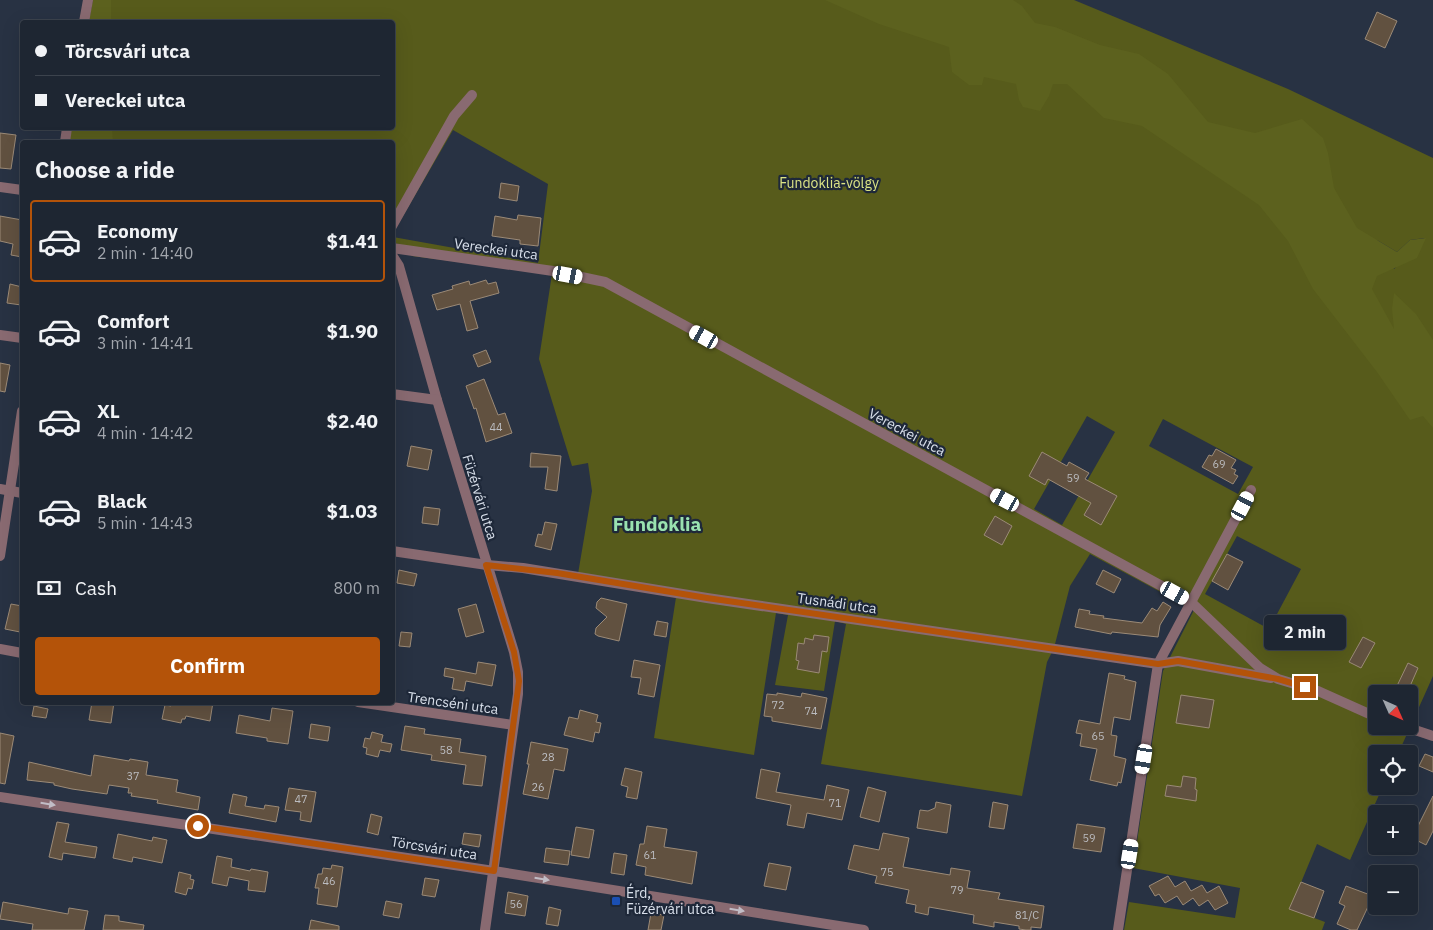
<!DOCTYPE html>
<meta charset="utf-8">
<style>
:root{--surface:#1e2632;--page:#2b323e;--text:#f1f3f6;--muted:#a1a5ac;--line:#3c434d;--accent:#b45309}
body{margin:0;font-family:"IBM Plex Sans",sans-serif;background:var(--page);color:var(--text);height:100vh;display:flex;flex-direction:column;font-size:19px;white-space:nowrap}
*{box-sizing:border-box;margin:0}
p{font-size:16px;color:var(--muted)}
.icon{flex:none;width:28px;height:28px;fill:none;stroke:currentColor;stroke-width:2;stroke-linecap:round;stroke-linejoin:round}
.map{position:relative;flex:1;overflow:hidden}
.sheet{position:absolute;left:20px;top:140px;width:375px;height:565px;display:flex;flex-direction:column;background:var(--surface);border-radius:5px;box-shadow:0 5px 20px #0002,0 0 0 1px var(--line)}
.sheet>*{flex:none}
.top-card{position:absolute;left:20px;top:20px;width:375px;height:110px;border-radius:5px;box-shadow:0 5px 20px #0002,0 0 0 1px var(--line);display:grid;align-content:center;height:110px;padding:0 15px;background:var(--surface)}
.needle{width:32px;rotate:135deg}
.tools{position:absolute;left:1368px;top:685px;display:grid;gap:10px}
.tools a{display:grid;place-items:center;width:50px;height:50px;border-radius:5px;background:var(--surface);box-shadow:0 5px 20px #0002,0 0 0 1px var(--line);font-size:25px}
.end{position:absolute;width:22px;height:22px;margin:-11px;border:6px solid #b45309;background:#fff;box-shadow:0 0 0 2px #fff}
.from{border-radius:50%}
.bubble{position:absolute;height:35px;border-radius:5px;background:var(--surface);box-shadow:0 5px 20px #0002,0 0 0 1px var(--line);font-size:16px;font-weight:800;line-height:35px;text-align:center}
.car{position:absolute;width:15px;height:30px;margin:-15px -8px;border-radius:6px;box-shadow:0 0 4px 1px #0007;background:linear-gradient(#fff 24%,#345 0 40%,#fff 0 76%,#345 0 86%,#fff 0)}
.top-card b{display:flex;align-items:center;gap:18px;height:48px;font-size:19px}
.top-card b+b{border-top:1px solid var(--line)}
.top-card i{width:12px;height:12px;background:var(--text)}
ul{padding:0;list-style:none}
li{display:flex;align-items:center;gap:15px;height:82px;margin:0 10px 8px;padding:0 5px;border:2px solid transparent;border-radius:5px}
li div{flex:1}
li b{display:block;font-size:19px}
li em{font-style:normal;font-weight:800}
li.active{border-color:var(--accent)}
li>.icon{width:45px;height:45px;stroke-width:1.5}
h2{padding:0 15px;font-size:22px;line-height:60px}
.pay{display:flex;align-items:center;gap:12px;height:55px;padding:0 15px;font-size:19px}
.pay p{margin-inline-start:auto}
.action{display:flex;gap:10px;margin-top:auto;padding:10px 15px}
.action a{flex:1;height:58px;border-radius:5px;background:var(--accent);color:#fff;font-size:20px;font-weight:800;line-height:58px;text-align:center}
.map>svg:first-child{display:block}
</style>
<div class="map">
<svg width="1433" height="930" viewBox="0 0 1433 930">
<rect width="100%" height="100%" fill="#283243"/>
<path fill="#575b1b" fill-rule="evenodd" d="M93 0H1074L1288 89 1433 158V676L1398 754H1376V786H1383L1350 860 1317 844 1290 909 1325 922 1322 930H1124L1129 902 1235 918 1240 888 1133 868 1163 671 1194 610 1090 554 1070 586 1054 648 1047 662 1022 796 821 764 846 624 835 621 824 691 775 685 788 615 776 613 754 755 654 738 677 591 578 574 592 491 588 463 572 466 539 359 552 274 412 256 399 244 393 243V237L538 263 548 184 453 130 393 233 392 142H69L72 128H392V22H89ZM1425 238 1394 269 1377 240 1397 252 1410 240ZM1087 416 1115 432 1062 525 1034 509ZM1163 419 1253 467 1238 494 1149 446ZM1237 536 1301 569 1269 629 1205 594ZM1376 694H1409V726H1376Z"/>
<g fill="#5c611e">
<polygon points="93,0 111,0 111,22 89,22"/>
<polygon points="825,0 1013,0 1022,6 1035,23 1055,27 1100,45 1139,54 1168,74 1208,122 1255,133 1302,119 1323,138 1328,153 1334,188 1357,228 1397,252 1410,240 1426,238 1417,258 1377,276 1372,289 1394,329 1392,309 1394,293 1416,314 1433,340 1433,428 1423,416 1410,420 1377,372 1313,289 1288,241 1259,205 1142,126 1104,118 1067,84 1053,84 1049,96 1040,111 1023,107 1019,100 1016,84 984,77 982,85 969,85 952,72 949,47 879,24"/>
<polygon points="72,128 112,128 113,142 69,142"/>
</g>
<g fill="#615140" stroke="#9b8a77">
<polygon points="1377,12 1397,21 1385,48 1365,39"/>
<polygon points="0,133 16,135 11,169 0,168"/>
<polygon points="501,183 519,186 517,201 499,198"/>
<polygon points="518,215 541,218 538,246 520,244 520,240 492,236 495,216 517,220"/>
<polygon points="0,216 22,220 22,257 11,255 13,244 0,241"/>
<polygon points="486,280 488,284 496,282 499,293 470,301 478,328 467,331 460,304 437,310 432,295 453,289 452,286 469,281 470,285"/>
<polygon points="10,284 22,287 21,305 7,303"/>
<polygon points="486,350 491,362 478,367 473,355"/>
<polygon points="0,363 10,365 5,392 0,391"/>
<polygon points="484,379 498,415 505,413 512,433 486,442 476,408 474,409 466,386"/>
<polygon points="411,446 432,450 428,470 407,466"/>
<polygon points="1216,449 1236,460 1231,468 1236,470 1234,474 1238,476 1233,484 1202,467 1209,455 1212,456"/>
<polygon points="1042,452 1067,466 1069,462 1089,473 1085,479 1117,496 1101,525 1084,515 1091,503 1048,479 1045,485 1029,476"/>
<polygon points="531,453 561,456 557,491 545,489 548,467 530,467"/>
<polygon points="424,507 440,509 438,525 422,523"/>
<polygon points="995,516 1012,526 1002,545 984,535"/>
<polygon points="545,522 557,524 551,550 535,546 538,534 542,535"/>
<polygon points="1227,554 1243,562 1228,590 1212,581"/>
<polygon points="399,570 417,574 414,586 397,583"/>
<polygon points="1103,570 1121,579 1114,593 1096,584"/>
<polygon points="601,598 627,604 619,641 598,636 595,634 596,628 607,617 596,608 597,602"/>
<polygon points="1163,602 1171,607 1160,625 1158,637 1112,632 1111,634 1075,627 1079,609 1090,611 1089,614 1104,616 1103,618 1142,623 1152,608 1157,611"/>
<polygon points="11,604 22,606 22,628 21,627 20,632 5,629"/>
<polygon points="476,604 484,632 466,637 458,609"/>
<polygon points="657,621 668,623 666,637 654,635"/>
<polygon points="401,632 412,633 410,647 399,646"/>
<polygon points="814,635 829,637 827,652 822,651 819,673 797,669 799,661 796,660 798,643 804,644 805,638 813,640"/>
<polygon points="1363,637 1375,643 1361,668 1349,662"/>
<polygon points="634,660 660,665 654,697 638,694 641,678 631,677"/>
<polygon points="478,662 496,665 492,686 466,681 464,691 452,689 454,678 444,676 445,668 476,674"/>
<polygon points="1408,663 1418,668 1407,693 1396,688"/>
<polygon points="1109,673 1125,676 1124,679 1136,682 1130,720 1114,717 1111,735 1117,736 1114,756 1126,759 1121,783 1118,782 1117,786 1090,780 1097,749 1080,746 1082,734 1076,733 1079,720 1100,724"/>
<polygon points="777,693 801,697 802,693 827,698 821,729 772,721 772,717 764,716 767,694 777,695"/>
<polygon points="1181,695 1214,700 1209,728 1176,723"/>
<polygon points="92,702 114,702 111,723 89,720"/>
<polygon points="172,702 213,702 210,721 186,716 185,719 182,719 181,723 162,719 165,705 171,706"/>
<polygon points="34,706 48,709 46,718 32,716"/>
<polygon points="272,708 293,711 288,744 267,741 267,738 236,733 239,715 270,721"/>
<polygon points="580,710 598,715 596,722 601,723 599,733 595,732 593,742 564,735 569,717 578,719"/>
<polygon points="311,724 330,727 328,741 309,738"/>
<polygon points="405,726 425,729 424,734 461,739 459,752 486,756 482,786 463,784 466,765 431,760 432,755 401,750"/>
<polygon points="372,732 383,735 381,742 392,744 390,752 380,750 378,757 366,754 367,748 363,747 365,738 370,739"/>
<polygon points="0,733 14,736 5,784 0,783"/>
<polygon points="531,742 568,749 564,771 554,769 548,799 523,794 529,764 527,764"/>
<polygon points="1425,754 1433,757 1433,772 1419,766"/>
<polygon points="94,755 129,761 130,759 148,762 146,775 178,780 176,792 200,797 198,810 157,803 158,800 131,796 132,793 128,793 129,788 109,785 107,794 72,789 54,785 54,783 27,780 29,762 91,776"/>
<polygon points="625,768 642,772 637,799 626,797 628,787 621,785"/>
<polygon points="761,769 780,773 776,792 824,800 827,785 849,790 842,820 807,813 804,828 787,825 791,805 756,798"/>
<polygon points="1183,776 1196,778 1195,789 1197,790 1196,801 1165,796 1167,785 1181,787"/>
<polygon points="868,787 886,792 879,822 860,817"/>
<polygon points="289,788 316,792 311,822 300,820 301,812 285,810"/>
<polygon points="233,794 247,797 245,806 264,809 265,805 279,807 276,822 229,813"/>
<polygon points="1433,796 1433,831 1426,845 1412,838"/>
<polygon points="936,802 951,805 947,833 917,828 920,810 928,811 935,808"/>
<polygon points="993,802 1008,805 1004,829 989,827"/>
<polygon points="371,814 382,817 378,835 367,832"/>
<polygon points="57,822 69,824 65,842 97,847 95,858 63,853 62,860 49,857"/>
<polygon points="1077,824 1105,828 1101,852 1073,848"/>
<polygon points="647,826 667,829 664,847 697,852 692,884 645,875 646,867 636,865 640,844 644,844"/>
<polygon points="576,827 594,830 589,858 571,855"/>
<polygon points="464,833 481,835 479,847 462,844"/>
<polygon points="883,833 909,838 903,867 950,875 951,868 970,871 967,888 1000,893 998,899 1044,906 1041,928 1031,927 1031,930 1026,930 1019,929 1019,926 994,922 994,927 973,923 974,915 929,907 928,915 915,912 916,905 906,903 909,890 875,883 877,876 848,869 854,845 879,850"/>
<polygon points="118,834 152,841 153,837 167,840 162,863 133,857 132,862 113,858"/>
<polygon points="546,848 570,851 568,865 544,862"/>
<polygon points="614,853 627,855 624,875 611,873"/>
<polygon points="217,856 232,859 231,867 250,871 251,869 268,872 265,892 248,890 249,881 229,877 227,886 212,883"/>
<polygon points="769,863 791,867 786,890 764,886"/>
<polygon points="332,865 343,867 337,907 317,904 319,888 315,888 318,874 322,874 323,868 331,869"/>
<polygon points="179,872 191,875 190,879 194,880 192,889 188,888 186,895 175,892"/>
<polygon points="1168,876 1175,887 1185,881 1191,891 1202,885 1207,893 1219,886 1228,903 1215,910 1208,900 1199,906 1193,898 1183,905 1177,896 1165,903 1159,894 1155,896 1149,886"/>
<polygon points="425,878 439,880 435,897 422,895"/>
<polygon points="1301,882 1324,891 1314,918 1289,909"/>
<polygon points="1346,886 1373,896 1357,930 1351,930 1337,924 1345,906 1339,903"/>
<polygon points="508,892 528,896 525,916 505,913"/>
<polygon points="386,901 402,904 399,918 383,915"/>
<polygon points="3,902 68,914 69,908 88,911 84,930 32,930 33,924 0,919"/>
<polygon points="549,907 561,910 558,926 546,924"/>
<polygon points="651,913 664,915 661,930 648,930"/>
<polygon points="105,915 119,916 119,921 144,925 143,930 103,930"/>
<polygon points="311,920 339,926 339,930 309,930"/>
</g>
<g fill="none" stroke-linecap="round" stroke-linejoin="round">
<g stroke="#896a71" stroke-width="10">
<polyline points="84,22 88,0"/>
<polyline points="65,142 67,128"/>
<polyline points="0,187 22,190"/>
<polyline points="392,226 454,116 472,95"/>
<polyline points="392,248 553,271 605,282 1191,602 1260,668 1278,679 1318,691 1376,717"/>
<polyline points="392,255 399,266 437,400 514,652 518,672 518,694 485,930"/>
<polyline points="0,335 22,338"/>
<polyline points="392,394 437,400"/>
<polyline points="0,489 22,493"/>
<polyline points="392,551 487,565 523,568 707,598 1158,664 1178,661 1271,678"/>
<polyline points="0,556 22,411"/>
<polyline points="0,649 22,653"/>
<polyline points="358,702 513,725"/>
<polyline points="1403,726 1433,736"/>
<polyline points="0,797 494,871 864,930"/>
<polyline points="1118,930 1158,664 1251,490"/>
</g>
</g>
<defs><path id="oneway-solid" d="M-6-.8H1V-3.2L6.5 0L1 3.2V.8H-6Z" transform="scale(1.25)"/></defs>
<g fill="#c1bdc6">
<use href="#oneway-solid" transform="translate(48 804) rotate(9)"/>
<use href="#oneway-solid" transform="translate(542 879) rotate(9)"/>
<use href="#oneway-solid" transform="translate(737 910) rotate(9)"/>
</g>
<g fill="none" stroke-linecap="round" stroke-linejoin="round">
<polyline stroke="#b45309" stroke-width="6" points="198,826 494,871 519,681 514,652 486,565 557,573 707,598 1158,664 1178,661 1278,679 1305,687"/>
</g>
<rect fill="#1a4fb4" stroke="#1e2839" stroke-width="2" x="611" y="896" width="10" height="10" rx="2.5"/>
<g text-anchor="middle" dominant-baseline="central" stroke-width="4.5" stroke-linejoin="round" paint-order="stroke">
<g font-size="11" fill="#bbbcc0">
<text x="496" y="427">44</text>
<text x="1219" y="464">69</text>
<text x="1073" y="478">59</text>
<text x="778" y="705">72</text>
<text x="811" y="711">74</text>
<text x="1098" y="736">65</text>
<text x="446" y="750">58</text>
<text x="548" y="757">28</text>
<text x="133" y="776">37</text>
<text x="538" y="787">26</text>
<text x="301" y="799">47</text>
<text x="835" y="803">71</text>
<text x="1089" y="838">59</text>
<text x="650" y="855">61</text>
<text x="887" y="872">75</text>
<text x="329" y="881">46</text>
<text x="957" y="890">79</text>
<text x="516" y="904">56</text>
<text x="1027" y="915">81/C</text>
</g>
<g font-size="14" fill="#dce485" stroke="#1e2839">
<text x="829" y="183">Fundoklia-völgy</text>
</g>
<g font-size="14" fill="#d9e0eb" stroke="#1e2839">
<text transform="translate(496 249) rotate(8)">Vereckei utca</text>
<text transform="translate(907 432) rotate(28)">Vereckei utca</text>
<text transform="translate(480 497) rotate(73)">Füzérvári utca</text>
<text transform="translate(837 603) rotate(8)">Tusnádi utca</text>
<text transform="translate(453 703) rotate(8)">Trencséni utca</text>
<text transform="translate(434 848) rotate(9)">Törcsvári utca</text>
</g>
<g font-size="14" fill="#d9e0eb" stroke="#1e2839" text-anchor="start">
<text x="626" y="893">Érd,<tspan x="626" dy="16">Füzérvári utca</tspan></text>
</g>
<g font-size="19" font-weight="bold" fill="#9ae2b0" stroke="#1e2839">
<text x="657" y="524">Fundoklia</text>
</g>
</g>
</svg>
<div class="tools">
<a><svg class="needle" viewBox="-14 -14 28 28"><path d="M0-13l5 13h-10z" fill="#e53935"/><path d="M0 13l5-13h-10z" fill="#a1a5ac"/></svg></a>
<a><svg class="icon" aria-label="locate" viewBox="0 0 24 24"><circle cx="12" cy="12" r="6"/><path d="M12 2v4M12 18v4M2 12h4M18 12h4"/></svg></a>
<a>+</a>
<a>−</a>
</div>
<i class="end from" style="left:198px;top:826px"></i>
<i class="end" style="left:1305px;top:687px"></i>
<div class="bubble" style="left:1264px;top:615px;width:82px">2 min</div>
<i class="car" style="left:568px;top:275px;rotate:101deg"></i>
<i class="car" style="left:704px;top:337px;rotate:299deg"></i>
<i class="car" style="left:1005px;top:500px;rotate:298deg"></i>
<i class="car" style="left:1243px;top:506px;rotate:28deg"></i>
<i class="car" style="left:1175px;top:593px;rotate:119deg"></i>
<i class="car" style="left:1144px;top:759px;rotate:189deg"></i>
<i class="car" style="left:1130px;top:854px;rotate:9deg"></i>
<div class="top-card">
<b><i class="from"></i>Törcsvári utca</b>
<b><i></i>Vereckei utca</b>
</div>
<section class="sheet">
<h2>Choose a ride</h2>
<ul>
<li class="active"><svg class="icon" aria-label="car" viewBox="0 0 24 24"><path d="M5 17H2v-5l4-1 3-4h7l3 4 3 1v5h-3M9 17h6M6 11h13"/><circle cx="7" cy="17" r="2"/><circle cx="17" cy="17" r="2"/></svg><div><b>Economy</b><p>2 min · 14:40</p></div><em>$1.41</em></li>
<li><svg class="icon" aria-label="car" viewBox="0 0 24 24"><path d="M5 17H2v-5l4-1 3-4h7l3 4 3 1v5h-3M9 17h6M6 11h13"/><circle cx="7" cy="17" r="2"/><circle cx="17" cy="17" r="2"/></svg><div><b>Comfort</b><p>3 min · 14:41</p></div><em>$1.90</em></li>
<li><svg class="icon" aria-label="car" viewBox="0 0 24 24"><path d="M5 17H2v-5l4-1 3-4h7l3 4 3 1v5h-3M9 17h6M6 11h13"/><circle cx="7" cy="17" r="2"/><circle cx="17" cy="17" r="2"/></svg><div><b>XL</b><p>4 min · 14:42</p></div><em>$2.40</em></li>
<li><svg class="icon" aria-label="car" viewBox="0 0 24 24"><path d="M5 17H2v-5l4-1 3-4h7l3 4 3 1v5h-3M9 17h6M6 11h13"/><circle cx="7" cy="17" r="2"/><circle cx="17" cy="17" r="2"/></svg><div><b>Black</b><p>5 min · 14:43</p></div><em>$1.03</em></li>
</ul>
<div class="pay"><svg class="icon" aria-label="cash" viewBox="0 0 24 24"><path d="M3 7h18v10H3z"/><circle cx="12" cy="12" r="2"/></svg>Cash<p>800 m</p></div>
<div class="action"><a>Confirm</a></div>
</section>
</div>
